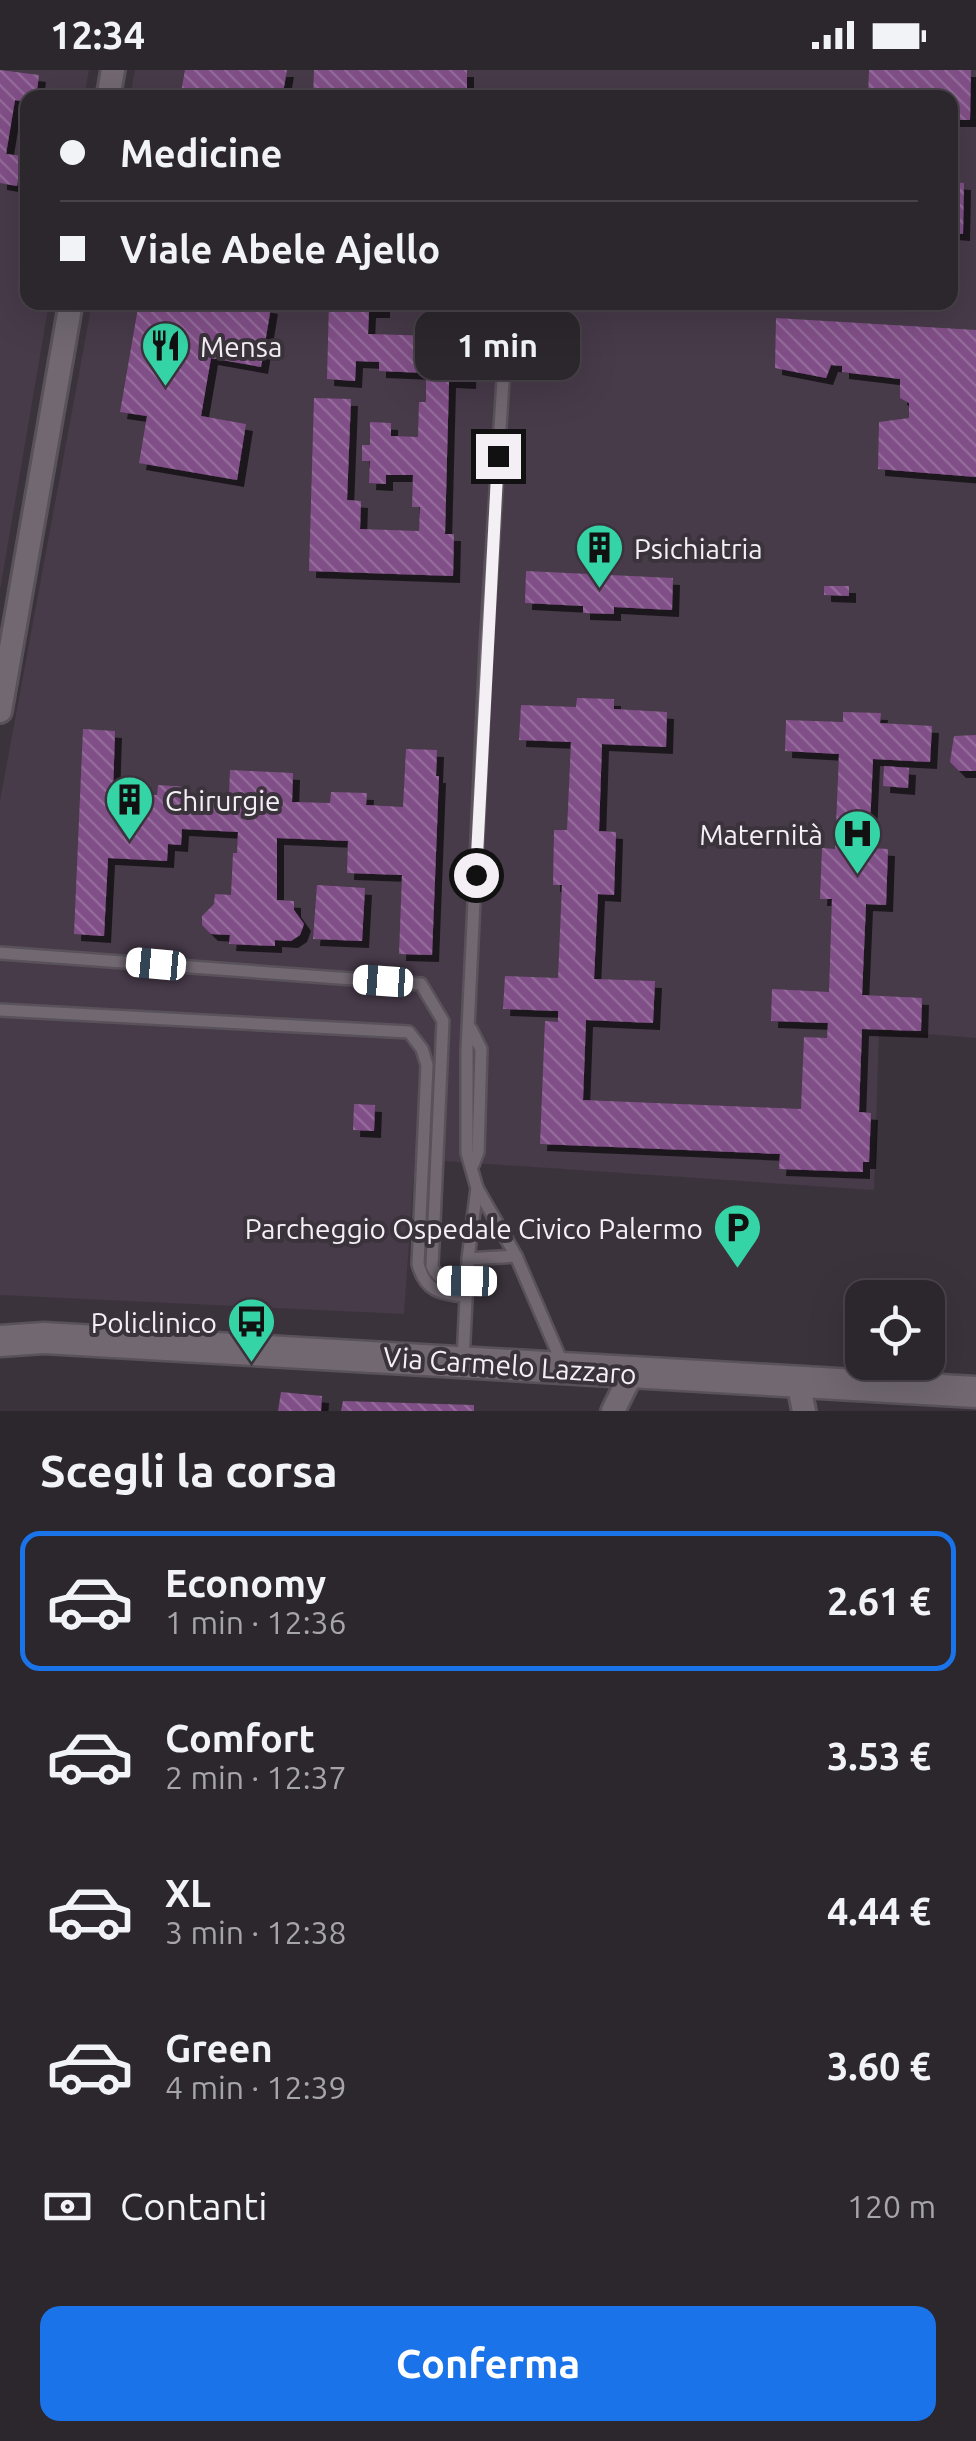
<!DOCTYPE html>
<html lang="it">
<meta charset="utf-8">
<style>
:root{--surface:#2c262d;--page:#342e35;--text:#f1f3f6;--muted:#a6a5aa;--line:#484349;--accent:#1a73e8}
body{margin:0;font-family:Ubuntu,sans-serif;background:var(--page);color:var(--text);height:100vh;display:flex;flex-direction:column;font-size:38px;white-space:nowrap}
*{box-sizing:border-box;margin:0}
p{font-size:32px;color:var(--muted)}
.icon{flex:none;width:55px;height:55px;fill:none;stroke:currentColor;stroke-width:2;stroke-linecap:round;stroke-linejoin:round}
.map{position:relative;height:1341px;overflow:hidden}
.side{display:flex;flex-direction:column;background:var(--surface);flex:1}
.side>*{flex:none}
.guide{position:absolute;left:20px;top:20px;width:938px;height:220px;border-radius:20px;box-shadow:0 10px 40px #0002,0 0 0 2px var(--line);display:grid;align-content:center;height:220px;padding:0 40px;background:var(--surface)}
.fabs{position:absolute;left:845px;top:1210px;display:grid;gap:20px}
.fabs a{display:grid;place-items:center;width:100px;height:100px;border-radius:20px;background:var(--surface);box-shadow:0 10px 40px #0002,0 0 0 2px var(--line);font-size:50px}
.end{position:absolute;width:45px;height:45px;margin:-22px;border:12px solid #f4eff5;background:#111;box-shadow:0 0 0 5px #111}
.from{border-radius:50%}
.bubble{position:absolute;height:70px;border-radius:20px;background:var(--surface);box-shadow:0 10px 40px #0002,0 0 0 2px var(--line);font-size:32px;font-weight:700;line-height:70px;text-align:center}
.car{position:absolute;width:30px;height:60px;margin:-30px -15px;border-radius:12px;box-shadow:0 0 8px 2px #0007;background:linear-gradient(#fff 24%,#345 0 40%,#fff 0 76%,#345 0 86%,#fff 0)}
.guide b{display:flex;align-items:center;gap:35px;height:95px;font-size:38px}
.guide b+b{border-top:2px solid var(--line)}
.guide i{width:25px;height:25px;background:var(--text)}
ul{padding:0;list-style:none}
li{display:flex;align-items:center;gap:30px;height:140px;margin:0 20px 15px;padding:0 20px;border:5px solid transparent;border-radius:20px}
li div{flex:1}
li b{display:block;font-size:38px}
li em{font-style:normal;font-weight:700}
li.active{border-color:var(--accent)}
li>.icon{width:90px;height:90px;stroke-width:1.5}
h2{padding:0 40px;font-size:45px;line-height:120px}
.pay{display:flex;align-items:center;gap:25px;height:110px;padding:0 40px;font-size:38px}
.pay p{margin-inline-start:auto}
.action{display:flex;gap:20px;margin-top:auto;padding:20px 40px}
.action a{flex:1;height:115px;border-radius:20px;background:var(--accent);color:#fff;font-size:40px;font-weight:700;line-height:115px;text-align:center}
.status{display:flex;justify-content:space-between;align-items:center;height:70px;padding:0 50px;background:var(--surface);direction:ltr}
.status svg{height:28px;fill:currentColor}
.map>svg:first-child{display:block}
</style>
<div class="status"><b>12:34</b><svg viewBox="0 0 49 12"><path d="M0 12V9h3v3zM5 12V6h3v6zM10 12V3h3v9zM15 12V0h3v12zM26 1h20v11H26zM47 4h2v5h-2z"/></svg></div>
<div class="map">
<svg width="976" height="1341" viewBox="0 0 976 1341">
<defs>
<pattern id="building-back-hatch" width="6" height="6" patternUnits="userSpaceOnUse" patternTransform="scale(2.5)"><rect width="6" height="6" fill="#805087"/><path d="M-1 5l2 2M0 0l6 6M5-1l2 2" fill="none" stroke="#936a99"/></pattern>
<filter id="shadow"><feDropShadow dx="7" dy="7" stdDeviation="0" flood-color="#0009"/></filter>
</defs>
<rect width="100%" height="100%" fill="#3b333c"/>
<g fill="#473a49">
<polygon points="0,0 89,0 84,27 28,28 28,232 49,233 0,520"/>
<polygon points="135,0 976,0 976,968 879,960 874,1120 415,1089 404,1244 0,1225 0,731 92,233 950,232 950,28 130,27"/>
</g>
<g fill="url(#building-back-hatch)" filter="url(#shadow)">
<polygon points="0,0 39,5 36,28 28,28 28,32 15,30 6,84 22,86 17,116 0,113"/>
<polygon points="185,0 287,0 282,28 180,28"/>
<polygon points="314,0 467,0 467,28 313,28"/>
<polygon points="869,0 971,0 970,50 950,50 950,28 868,26"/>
<polygon points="950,112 964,113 963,164 950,163"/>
<polygon points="139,232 245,232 271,237 261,297 211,288 201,346 246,354 237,410 139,393 147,346 120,342"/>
<polygon points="329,232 383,232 383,241 369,241 368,264 436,266 436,248 428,248 428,232 471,232 469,312 449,311 445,464 454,464 453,506 309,501 314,328 351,329 347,430 361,431 360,459 419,461 420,437 412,437 413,405 386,405 386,414 369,413 370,391 362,391 362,375 370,375 370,352 391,353 391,366 418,367 419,332 426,332 426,303 379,301 379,292 356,291 355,311 327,309"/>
<polygon points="776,248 976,260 976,407 878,399 879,352 909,348 909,333 900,328 900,309 842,302 842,296 831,295 826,308 775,298"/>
<polygon points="526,501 673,508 672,540 614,537 614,544 583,543 583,536 525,533"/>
<polygon points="824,516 849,516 849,526 824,525"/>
<polygon points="577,628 614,629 614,639 667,642 666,677 602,674 599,761 616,762 614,825 598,824 594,909 655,911 653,953 586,950 583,1030 801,1039 804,967 827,968 828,953 771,951 772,919 829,922 832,829 820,829 822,778 835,779 839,684 785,681 786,650 843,652 843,642 881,643 880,653 932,656 930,692 873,689 869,778 888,779 886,835 866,834 862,925 922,928 921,961 862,959 859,1042 871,1043 869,1092 863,1092 863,1102 779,1099 780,1084 540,1074 545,951 558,952 558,941 503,939 505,906 558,908 562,815 553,815 554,760 567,760 571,672 519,670 521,635 576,637"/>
<polygon points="83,659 115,661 113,723 157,725 158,715 187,717 187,724 229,726 230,700 293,703 292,732 330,733 331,722 367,723 366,735 403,737 406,679 437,680 436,706 439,706 432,885 399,884 402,805 347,803 348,771 277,768 277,830 294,831 294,840 304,854 300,865 291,871 275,870 275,876 229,874 230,865 211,864 202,855 202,846 214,834 215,824 231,825 233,783 237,783 238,762 182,759 181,775 168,774 167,791 108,788 104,866 74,864"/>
<polygon points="976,665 976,701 959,701 950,692 954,666"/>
<polygon points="884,696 909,698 908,718 883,716"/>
<polygon points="317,815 365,818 362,871 313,869"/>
<polygon points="354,1034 375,1035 374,1061 353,1060"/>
<polygon points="281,1322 322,1326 321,1341 278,1341"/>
<polygon points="343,1331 474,1335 474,1341 341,1341"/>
</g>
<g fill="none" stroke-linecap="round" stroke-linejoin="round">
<defs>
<g id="lane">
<path d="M0 883 421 914 443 951 432 1196C439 1213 450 1211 467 1211"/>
<path d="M0 940 409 962 422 979 427 995 418 1194C425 1221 441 1224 466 1226"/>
<polyline points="471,959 481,979 478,1082 473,1095"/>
<polyline points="477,1118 516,1186 563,1295"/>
<polyline points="468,1189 516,1186"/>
<polyline points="463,1290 468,1189 477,1118 467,1083 467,980 486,578 508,232"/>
</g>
<g id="street">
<polyline points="108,28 113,0"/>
<polyline points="0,641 71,232"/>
<polyline points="798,1312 804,1341"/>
<polyline points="613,1341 632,1303"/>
</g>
<polyline id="secondary" points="0,1271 44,1268 976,1322"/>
</defs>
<use href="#lane" stroke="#59525a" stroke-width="16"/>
<use href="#street" stroke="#59525a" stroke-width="28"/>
<use href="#secondary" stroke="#59525a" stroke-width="35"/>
<use href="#lane" stroke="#716872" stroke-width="11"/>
<use href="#street" stroke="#716872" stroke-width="22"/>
<use href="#secondary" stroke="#716872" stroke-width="30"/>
</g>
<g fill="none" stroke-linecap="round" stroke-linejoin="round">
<polyline stroke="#f4eff5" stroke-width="12" points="476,805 498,386"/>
</g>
<defs>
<symbol id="restaurant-pin" viewBox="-11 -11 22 30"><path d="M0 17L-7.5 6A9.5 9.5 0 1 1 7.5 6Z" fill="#35d4a7" stroke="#3b333c"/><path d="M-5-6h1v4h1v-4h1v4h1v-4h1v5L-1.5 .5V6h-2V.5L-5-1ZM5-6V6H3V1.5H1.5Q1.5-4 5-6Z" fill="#111"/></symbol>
<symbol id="building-pin" viewBox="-11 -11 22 30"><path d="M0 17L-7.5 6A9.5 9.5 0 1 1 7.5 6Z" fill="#35d4a7" stroke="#3b333c"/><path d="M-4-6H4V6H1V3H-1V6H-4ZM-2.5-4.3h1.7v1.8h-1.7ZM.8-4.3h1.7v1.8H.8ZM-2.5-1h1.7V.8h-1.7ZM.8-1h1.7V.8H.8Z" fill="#111"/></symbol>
<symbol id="hospital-pin" viewBox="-11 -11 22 30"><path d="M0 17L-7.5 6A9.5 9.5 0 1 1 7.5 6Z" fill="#35d4a7" stroke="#3b333c"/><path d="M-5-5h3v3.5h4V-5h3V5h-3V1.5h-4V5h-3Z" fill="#111"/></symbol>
<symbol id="parking-pin" viewBox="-11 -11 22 30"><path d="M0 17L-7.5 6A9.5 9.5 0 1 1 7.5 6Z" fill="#35d4a7" stroke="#3b333c"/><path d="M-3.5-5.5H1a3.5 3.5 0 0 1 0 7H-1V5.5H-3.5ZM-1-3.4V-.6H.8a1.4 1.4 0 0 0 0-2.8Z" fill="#111"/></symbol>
<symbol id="bus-pin" viewBox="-11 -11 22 30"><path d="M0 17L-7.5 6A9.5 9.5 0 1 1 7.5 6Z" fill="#35d4a7" stroke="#3b333c"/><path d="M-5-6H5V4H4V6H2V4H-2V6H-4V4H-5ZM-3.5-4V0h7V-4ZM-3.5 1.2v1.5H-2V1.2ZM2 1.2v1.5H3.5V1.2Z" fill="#111"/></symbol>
</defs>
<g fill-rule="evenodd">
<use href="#restaurant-pin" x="138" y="248" width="55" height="75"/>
<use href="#building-pin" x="572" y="450" width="55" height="75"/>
<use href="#building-pin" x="102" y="702" width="55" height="75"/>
<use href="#hospital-pin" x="830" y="736" width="55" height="75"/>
<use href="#parking-pin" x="710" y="1130" width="55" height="75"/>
<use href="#bus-pin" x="224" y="1224" width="55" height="75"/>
</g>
<g text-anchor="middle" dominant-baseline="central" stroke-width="8" stroke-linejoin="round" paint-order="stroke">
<g font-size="28" fill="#f4eff5" stroke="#3b333c" text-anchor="start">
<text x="200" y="276">Mensa</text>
<text x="634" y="478">Psichiatria</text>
<text x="165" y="730">Chirurgie</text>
<text x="823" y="764" text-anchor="end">Maternità</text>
<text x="703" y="1158" text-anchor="end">Parcheggio Ospedale Civico Palermo</text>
<text x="217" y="1252" text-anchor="end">Policlinico</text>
</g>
<g font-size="28" fill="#f4eff5" stroke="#3b333c">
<text transform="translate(510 1295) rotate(4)">Via Carmelo Lazzaro</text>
</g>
</g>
</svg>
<div class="fabs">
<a><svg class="icon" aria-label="locate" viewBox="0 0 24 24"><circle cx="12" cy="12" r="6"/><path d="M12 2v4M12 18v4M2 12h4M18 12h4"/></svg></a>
</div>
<i class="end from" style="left:476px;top:805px"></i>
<i class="end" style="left:498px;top:386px"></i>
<div class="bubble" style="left:415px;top:240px;width:165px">1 min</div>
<i class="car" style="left:156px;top:894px;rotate:275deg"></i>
<i class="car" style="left:383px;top:911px;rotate:274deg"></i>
<i class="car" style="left:467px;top:1211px;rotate:271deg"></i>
<div class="guide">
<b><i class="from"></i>Medicine</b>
<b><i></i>Viale Abele Ajello</b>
</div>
</div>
<section class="side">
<h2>Scegli la corsa</h2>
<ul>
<li class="active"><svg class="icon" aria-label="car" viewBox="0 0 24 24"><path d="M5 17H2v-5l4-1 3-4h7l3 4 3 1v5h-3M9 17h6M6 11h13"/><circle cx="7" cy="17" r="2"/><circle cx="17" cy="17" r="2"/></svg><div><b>Economy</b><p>1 min · 12:36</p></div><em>2.61 €</em></li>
<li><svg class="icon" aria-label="car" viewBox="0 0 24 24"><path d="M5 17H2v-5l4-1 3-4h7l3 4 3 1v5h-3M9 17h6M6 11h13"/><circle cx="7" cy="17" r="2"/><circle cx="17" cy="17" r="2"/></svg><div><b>Comfort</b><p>2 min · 12:37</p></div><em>3.53 €</em></li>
<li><svg class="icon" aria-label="car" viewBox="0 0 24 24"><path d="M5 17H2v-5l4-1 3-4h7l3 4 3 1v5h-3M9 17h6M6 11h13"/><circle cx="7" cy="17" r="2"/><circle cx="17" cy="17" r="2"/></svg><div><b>XL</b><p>3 min · 12:38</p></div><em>4.44 €</em></li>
<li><svg class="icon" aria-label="car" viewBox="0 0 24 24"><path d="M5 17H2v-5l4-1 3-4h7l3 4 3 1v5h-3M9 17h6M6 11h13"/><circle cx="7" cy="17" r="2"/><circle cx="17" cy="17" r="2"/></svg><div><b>Green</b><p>4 min · 12:39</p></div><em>3.60 €</em></li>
</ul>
<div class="pay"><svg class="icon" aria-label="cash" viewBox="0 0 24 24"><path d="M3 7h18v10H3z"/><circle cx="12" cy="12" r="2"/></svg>Contanti<p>120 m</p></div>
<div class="action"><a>Conferma</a></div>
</section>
